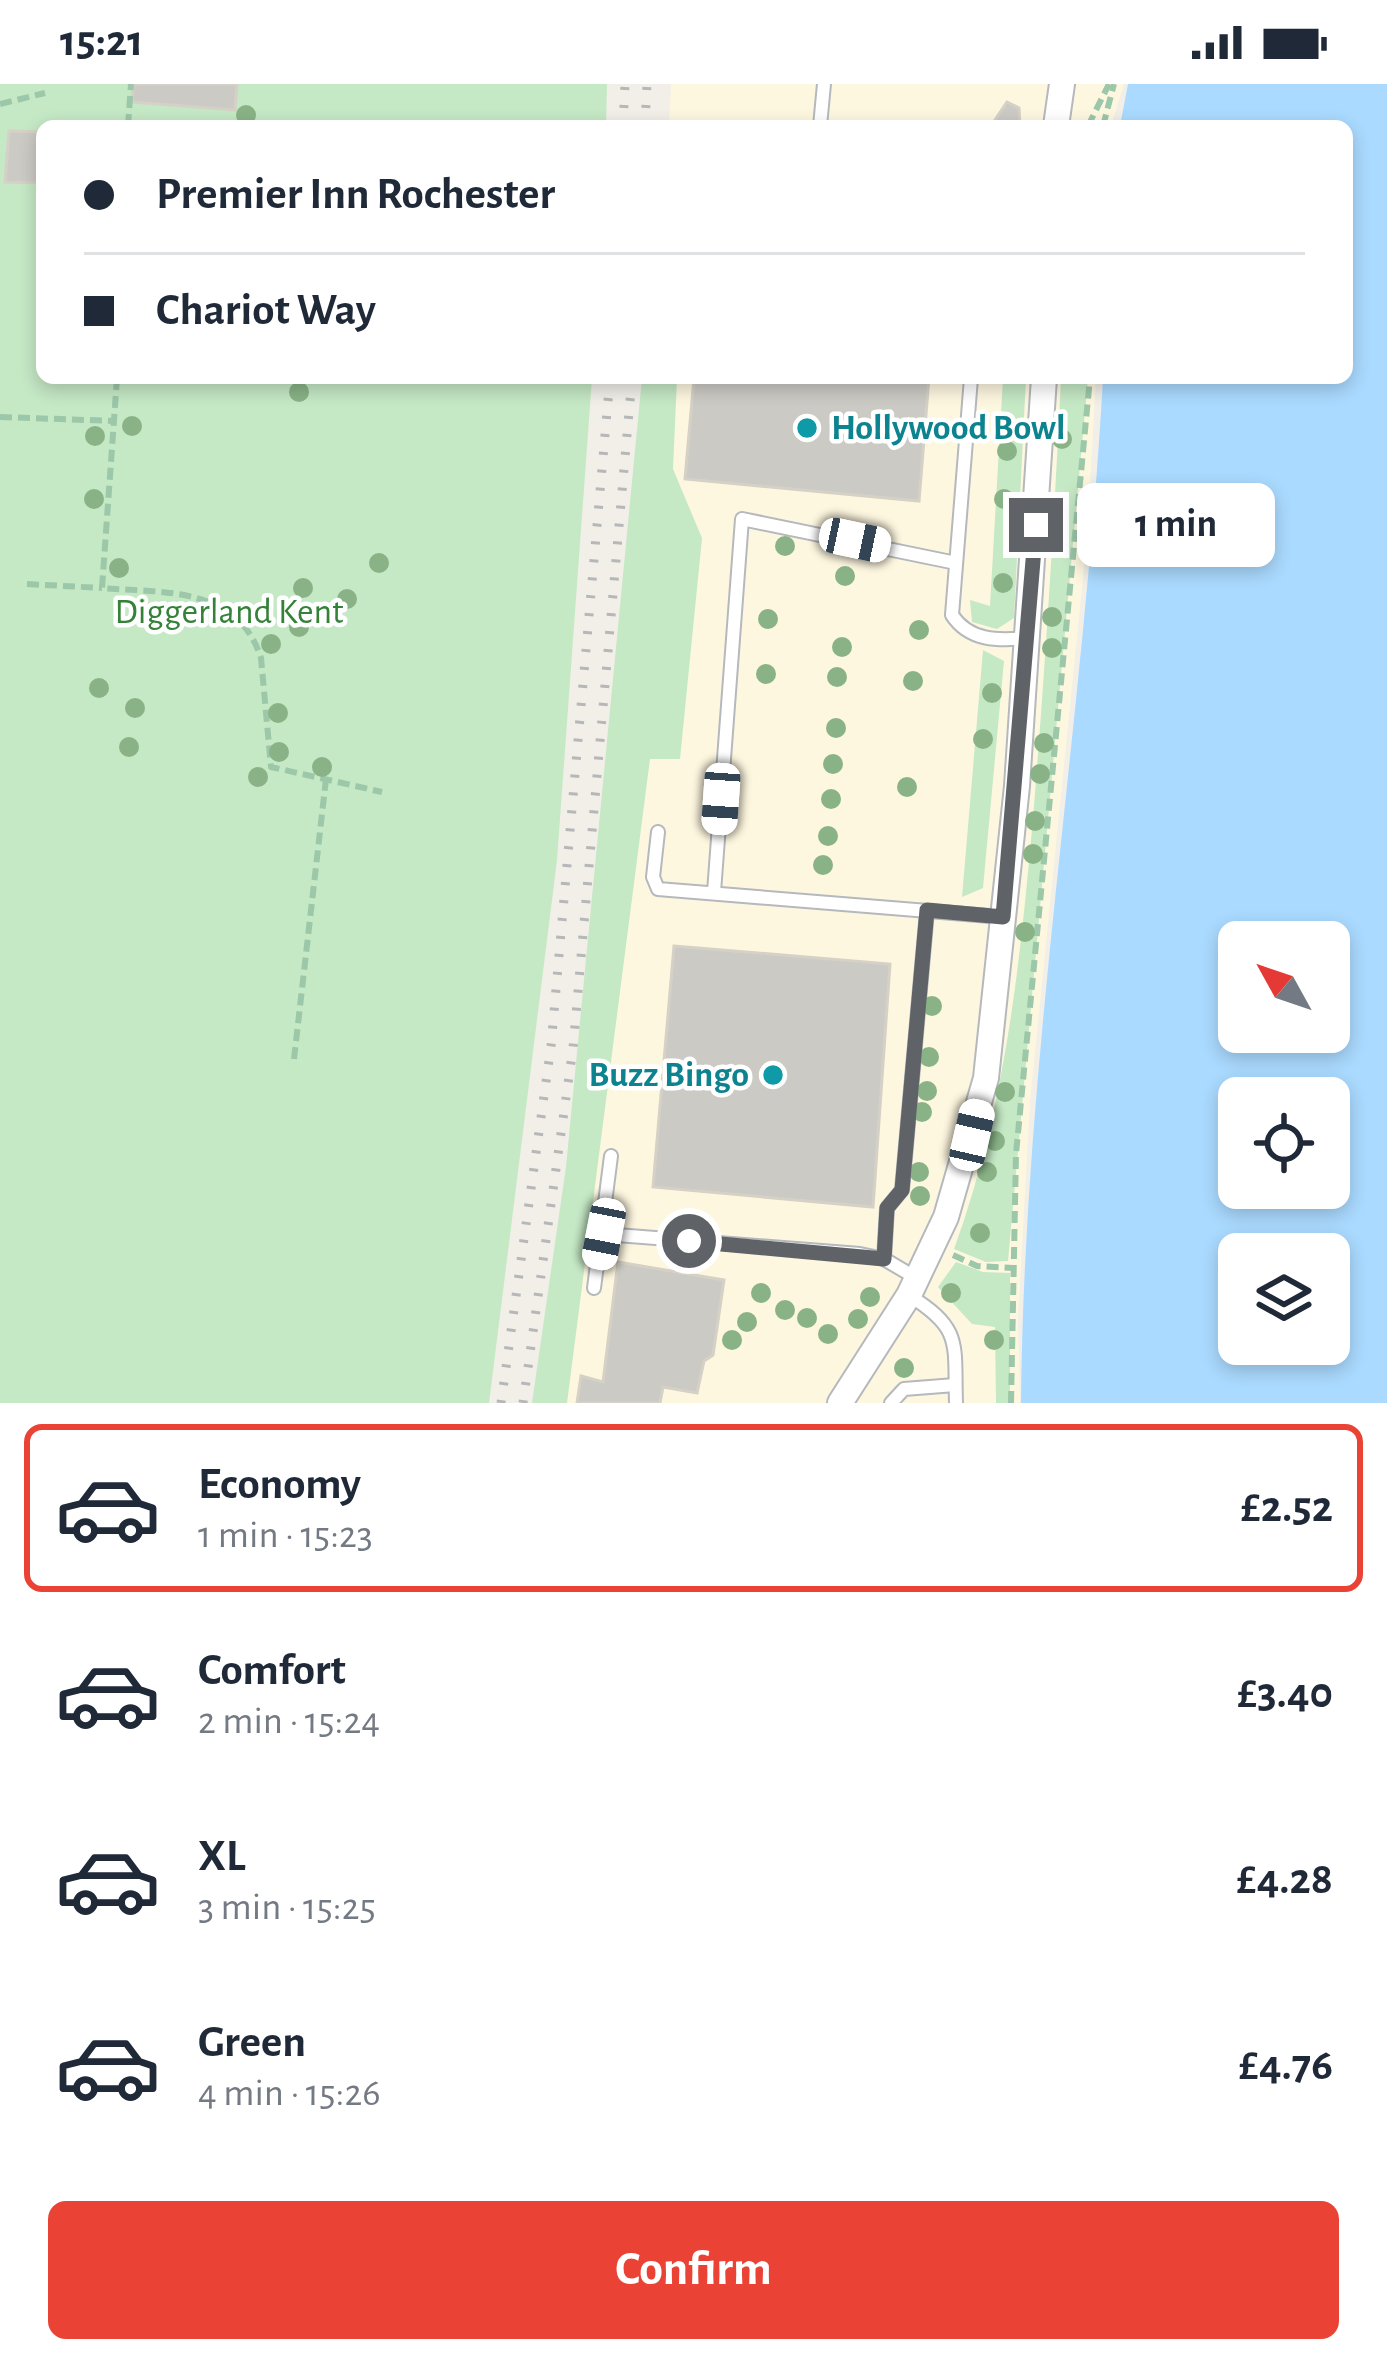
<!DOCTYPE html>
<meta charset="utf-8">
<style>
:root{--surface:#fff;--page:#f2f2f3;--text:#1f2937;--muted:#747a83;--line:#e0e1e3;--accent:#ea4335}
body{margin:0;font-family:"Alegreya Sans",sans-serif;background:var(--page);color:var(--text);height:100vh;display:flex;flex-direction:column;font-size:45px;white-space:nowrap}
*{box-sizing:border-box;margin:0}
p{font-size:39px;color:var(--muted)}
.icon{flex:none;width:66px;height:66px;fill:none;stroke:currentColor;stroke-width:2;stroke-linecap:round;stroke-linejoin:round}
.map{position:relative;height:1319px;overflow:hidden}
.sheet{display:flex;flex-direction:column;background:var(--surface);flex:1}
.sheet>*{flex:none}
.top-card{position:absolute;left:36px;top:36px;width:1317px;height:264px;border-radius:18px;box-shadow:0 6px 18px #0003;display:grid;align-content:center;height:264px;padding:0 48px;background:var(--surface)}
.needle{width:78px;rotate:310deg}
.tools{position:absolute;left:1218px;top:837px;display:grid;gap:24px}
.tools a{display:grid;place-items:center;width:132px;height:132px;border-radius:18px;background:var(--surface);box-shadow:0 6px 18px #0003;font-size:60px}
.end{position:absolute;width:54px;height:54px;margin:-27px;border:15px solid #5f6368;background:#fff;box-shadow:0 0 0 6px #fff}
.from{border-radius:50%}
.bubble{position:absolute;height:84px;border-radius:18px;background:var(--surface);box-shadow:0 6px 18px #0003;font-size:39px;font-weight:600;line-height:84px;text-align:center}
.car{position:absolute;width:36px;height:72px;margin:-36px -18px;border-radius:15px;box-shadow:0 0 9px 3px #0007;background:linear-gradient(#fff 24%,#345 0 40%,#fff 0 76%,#345 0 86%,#fff 0)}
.top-card b{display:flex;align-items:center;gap:42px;height:114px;font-size:45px}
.top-card b+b{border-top:3px solid var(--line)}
.top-card i{width:30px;height:30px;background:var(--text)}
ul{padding:21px 0 0;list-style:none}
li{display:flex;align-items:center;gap:36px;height:168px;margin:0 24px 18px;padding:0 24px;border:6px solid transparent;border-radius:18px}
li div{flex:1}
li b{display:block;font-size:45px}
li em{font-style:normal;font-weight:600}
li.on{border-color:var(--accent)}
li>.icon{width:108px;height:108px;stroke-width:1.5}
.action{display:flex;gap:24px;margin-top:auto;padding:24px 48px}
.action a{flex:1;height:138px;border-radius:18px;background:var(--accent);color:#fff;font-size:48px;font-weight:600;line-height:138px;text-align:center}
.status{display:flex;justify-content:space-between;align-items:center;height:84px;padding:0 60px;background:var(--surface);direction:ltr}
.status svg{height:33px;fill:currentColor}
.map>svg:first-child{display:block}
</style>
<div class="status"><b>15:21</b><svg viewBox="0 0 49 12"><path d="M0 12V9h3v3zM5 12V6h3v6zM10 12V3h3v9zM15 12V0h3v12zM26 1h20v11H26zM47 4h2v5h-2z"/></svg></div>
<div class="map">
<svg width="1387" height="1319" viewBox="0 0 1387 1319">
<rect width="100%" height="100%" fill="#f1efe8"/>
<g fill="#fef7e0">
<polygon points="671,0 1124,0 1111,42 669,42"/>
<polygon points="650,294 1096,294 1087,454 1030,1017 1018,1235 1020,1319 546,1319"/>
</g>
<g fill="#c5e8c5">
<polygon points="0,0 607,0 606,42 42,42 42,294 592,294 557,776 489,1319 0,1319"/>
<polygon points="642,294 677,294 673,385 702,454 680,675 650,675 567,1319 532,1319 566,1083"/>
<polygon points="1003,294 1026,294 1014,534 997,545 972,538 970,516 990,522"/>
<path d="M1061 294H1088L1008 1177 986 1178 954 1165C1005 1026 1020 881 1033 734 1045 587 1054 441 1061 294Z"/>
<polygon points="983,566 1004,577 983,804 962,813"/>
<polygon points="956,1178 983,1188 1010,1189 1010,1319 996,1319 995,1243 972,1240 938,1203"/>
</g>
<path fill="#aadaff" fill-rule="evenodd" d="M1128 0H1387V1319H1021C1024 975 1084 637 1103 294H1347V42H1120ZM1239 858H1329V948H1239ZM1239 1014H1329V1104H1239ZM1239 1170H1329V1260H1239Z"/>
<g fill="#cccac5" stroke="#d6d1c6" stroke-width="3">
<polygon points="133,0 237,0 235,26 132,18"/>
<polygon points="1007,18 1019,24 1020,42 991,42"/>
<polygon points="9,47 42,48 42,99 5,98"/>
<polygon points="694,294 929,294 919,417 685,395"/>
<polygon points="674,862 890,880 873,1123 653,1103"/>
<polygon points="618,1178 724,1196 713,1271 704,1277 697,1309 663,1303 660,1319 577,1319 581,1292 603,1298"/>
</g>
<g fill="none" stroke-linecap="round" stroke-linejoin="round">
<defs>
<g id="lane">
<polyline points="820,42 824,0"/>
<path d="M971 294 952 531C969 557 998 557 1027 554"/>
<polyline points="658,748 653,793 658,805 1002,833"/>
<polyline points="714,808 742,435 956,479"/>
<polyline points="604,1150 860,1170 884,1175 918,1195"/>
<polyline points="884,1175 887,1124 902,1106 927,827"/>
<polyline points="594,1204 611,1072"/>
<path d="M910 1212C963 1245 954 1260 956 1319"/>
<polyline points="891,1319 904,1305 955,1301"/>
</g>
<g id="street">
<polyline points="1056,42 1062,0"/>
<polyline points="840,1319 909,1211 946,1133 986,994 1017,702 1044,294"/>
</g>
</defs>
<use href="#lane" stroke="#b5b8bc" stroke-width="16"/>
<use href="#street" stroke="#b5b8bc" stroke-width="28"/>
<g stroke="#9cc7a9" stroke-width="6" stroke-dasharray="12 6" stroke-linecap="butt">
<polyline points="0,20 45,9"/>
<polyline points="128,42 131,0"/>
<polyline points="1088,42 1109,0"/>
<polyline points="1103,42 1114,0"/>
<path d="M117 294 102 504C164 509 238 502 261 574L271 683 382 708"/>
<polyline points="0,333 116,337"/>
<polyline points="27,500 102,504"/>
<polyline points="294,975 326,695"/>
<polyline points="953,1171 977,1182 1013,1184"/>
<polyline points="1011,1319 1016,1070 1090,294"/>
</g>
<use href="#lane" stroke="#fff" stroke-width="12"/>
<use href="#street" stroke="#fff" stroke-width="24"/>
<g stroke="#b6b7b8" stroke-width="9" stroke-dasharray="3 15" stroke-linecap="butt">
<polyline points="623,42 625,0"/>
<polyline points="645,42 647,0"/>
<polyline points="501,1319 551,962 610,294"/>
<polyline points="523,1319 573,964 632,294"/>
</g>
</g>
<g fill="#89b387">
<circle cx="246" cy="31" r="10"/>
<circle cx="299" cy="308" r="10"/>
<circle cx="132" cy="342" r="10"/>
<circle cx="95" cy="352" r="10"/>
<circle cx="1062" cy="355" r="10"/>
<circle cx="1007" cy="367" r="10"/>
<circle cx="94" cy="415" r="10"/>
<circle cx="1004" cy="415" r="10"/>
<circle cx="785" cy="462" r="10"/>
<circle cx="379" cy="479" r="10"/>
<circle cx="119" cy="484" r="10"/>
<circle cx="845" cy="492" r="10"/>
<circle cx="1003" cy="499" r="10"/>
<circle cx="303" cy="504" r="10"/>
<circle cx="347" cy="515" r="10"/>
<circle cx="1052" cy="533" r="10"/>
<circle cx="768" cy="535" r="10"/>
<circle cx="299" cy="543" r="10"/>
<circle cx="919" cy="546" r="10"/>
<circle cx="271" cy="560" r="10"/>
<circle cx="842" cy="563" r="10"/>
<circle cx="1052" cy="564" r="10"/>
<circle cx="766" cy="590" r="10"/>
<circle cx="837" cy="593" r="10"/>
<circle cx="913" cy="597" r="10"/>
<circle cx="99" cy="604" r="10"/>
<circle cx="992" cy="609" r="10"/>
<circle cx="135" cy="624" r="10"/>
<circle cx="278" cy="629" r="10"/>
<circle cx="836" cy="644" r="10"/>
<circle cx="983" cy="655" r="10"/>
<circle cx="1044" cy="659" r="10"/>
<circle cx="129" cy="663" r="10"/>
<circle cx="279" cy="668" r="10"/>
<circle cx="833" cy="680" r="10"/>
<circle cx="322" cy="683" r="10"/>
<circle cx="1040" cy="690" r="10"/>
<circle cx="258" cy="693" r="10"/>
<circle cx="907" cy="703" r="10"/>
<circle cx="831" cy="715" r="10"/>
<circle cx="1035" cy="737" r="10"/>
<circle cx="828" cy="752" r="10"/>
<circle cx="1033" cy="770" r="10"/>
<circle cx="823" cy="781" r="10"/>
<circle cx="1025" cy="848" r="10"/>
<circle cx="932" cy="922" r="10"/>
<circle cx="929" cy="973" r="10"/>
<circle cx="927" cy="1007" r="10"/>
<circle cx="1005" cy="1008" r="10"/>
<circle cx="922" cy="1028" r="10"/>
<circle cx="995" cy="1057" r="10"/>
<circle cx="919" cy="1088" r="10"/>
<circle cx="987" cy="1088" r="10"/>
<circle cx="920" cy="1112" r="10"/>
<circle cx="980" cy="1149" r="10"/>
<circle cx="761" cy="1209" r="10"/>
<circle cx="951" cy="1209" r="10"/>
<circle cx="870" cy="1213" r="10"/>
<circle cx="785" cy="1226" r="10"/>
<circle cx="807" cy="1234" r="10"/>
<circle cx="858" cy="1235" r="10"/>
<circle cx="747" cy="1238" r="10"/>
<circle cx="828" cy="1250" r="10"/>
<circle cx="732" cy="1256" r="10"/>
<circle cx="994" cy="1256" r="10"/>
<circle cx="904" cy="1284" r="10"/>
</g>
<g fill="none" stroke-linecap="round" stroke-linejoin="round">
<polyline stroke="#5f6368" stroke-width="15" points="689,1157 884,1175 887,1124 902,1106 927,826 1003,833 1036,441"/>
</g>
<g fill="#0f9aa8" stroke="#fff" stroke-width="4.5">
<circle cx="807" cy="344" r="12"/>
<circle cx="773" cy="991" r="12"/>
</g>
<g text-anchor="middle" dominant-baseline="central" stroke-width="9" stroke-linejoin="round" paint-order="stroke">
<g font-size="36" font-weight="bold" fill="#0d838f" stroke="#fff" text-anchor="start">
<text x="831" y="344">Hollywood Bowl</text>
<text x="749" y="991" text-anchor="end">Buzz Bingo</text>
</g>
<g font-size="36" fill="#348238" stroke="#fff">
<text x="229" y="528">Diggerland Kent</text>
</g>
</g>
</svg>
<div class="tools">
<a><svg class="needle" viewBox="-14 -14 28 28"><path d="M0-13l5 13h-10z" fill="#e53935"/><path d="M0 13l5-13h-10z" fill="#747a83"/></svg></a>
<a><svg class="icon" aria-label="locate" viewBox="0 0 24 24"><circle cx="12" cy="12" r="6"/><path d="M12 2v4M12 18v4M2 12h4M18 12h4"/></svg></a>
<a><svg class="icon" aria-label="layers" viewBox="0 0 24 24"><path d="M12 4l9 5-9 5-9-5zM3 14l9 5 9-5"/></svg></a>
</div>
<i class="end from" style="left:689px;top:1157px"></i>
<i class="end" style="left:1036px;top:441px"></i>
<div class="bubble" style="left:1077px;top:399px;width:198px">1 min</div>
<i class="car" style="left:855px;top:456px;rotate:102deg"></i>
<i class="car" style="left:721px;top:715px;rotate:184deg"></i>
<i class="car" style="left:972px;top:1051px;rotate:13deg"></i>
<i class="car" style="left:604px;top:1150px;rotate:191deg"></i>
<div class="top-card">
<b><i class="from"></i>Premier Inn Rochester</b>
<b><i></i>Chariot Way</b>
</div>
</div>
<section class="sheet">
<ul>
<li class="on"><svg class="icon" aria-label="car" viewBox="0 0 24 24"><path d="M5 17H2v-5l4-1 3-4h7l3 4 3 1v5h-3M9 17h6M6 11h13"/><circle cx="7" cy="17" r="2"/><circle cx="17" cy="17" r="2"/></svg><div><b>Economy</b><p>1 min · 15:23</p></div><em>£2.52</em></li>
<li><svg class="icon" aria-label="car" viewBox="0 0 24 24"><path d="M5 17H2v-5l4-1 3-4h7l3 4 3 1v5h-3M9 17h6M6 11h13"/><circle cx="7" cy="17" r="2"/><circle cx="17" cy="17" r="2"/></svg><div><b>Comfort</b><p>2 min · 15:24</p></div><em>£3.40</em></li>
<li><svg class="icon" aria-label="car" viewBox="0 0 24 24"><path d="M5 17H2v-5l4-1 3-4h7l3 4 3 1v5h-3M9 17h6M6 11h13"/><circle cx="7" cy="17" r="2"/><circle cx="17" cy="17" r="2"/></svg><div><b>XL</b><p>3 min · 15:25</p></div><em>£4.28</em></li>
<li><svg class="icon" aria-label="car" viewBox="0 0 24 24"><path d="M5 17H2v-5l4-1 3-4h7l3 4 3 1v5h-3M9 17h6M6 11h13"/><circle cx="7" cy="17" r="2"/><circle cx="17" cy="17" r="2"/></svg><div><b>Green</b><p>4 min · 15:26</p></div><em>£4.76</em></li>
</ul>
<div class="action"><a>Confirm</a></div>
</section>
